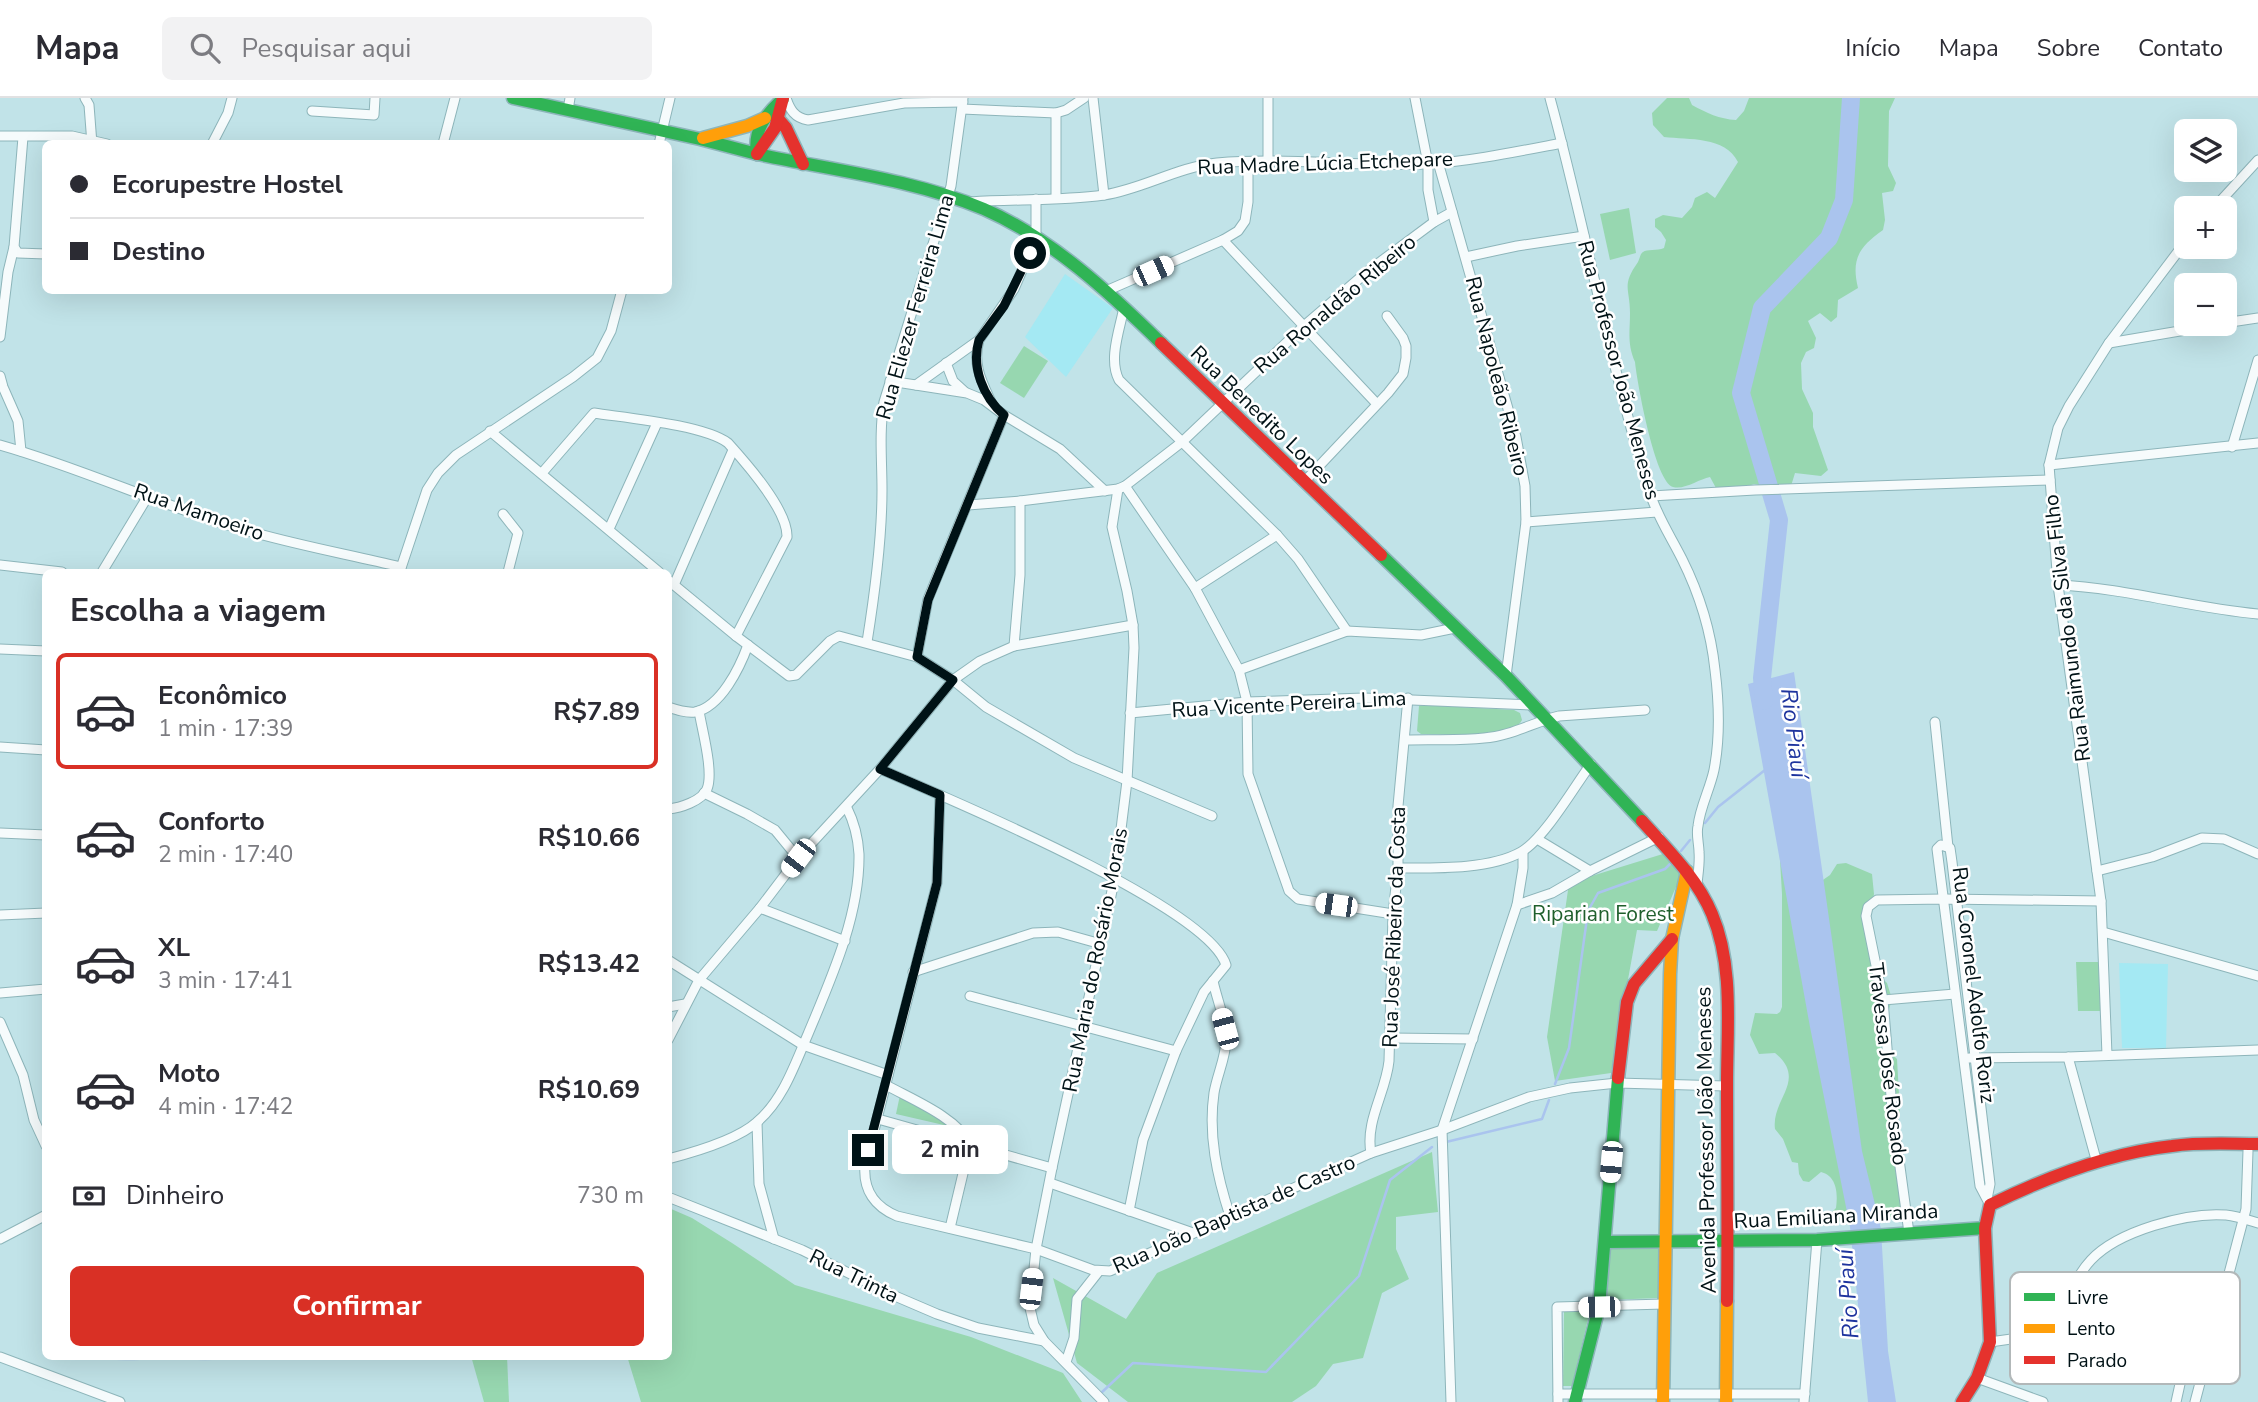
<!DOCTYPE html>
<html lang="pt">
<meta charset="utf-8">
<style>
:root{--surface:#fff;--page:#f2f2f3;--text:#2b2b33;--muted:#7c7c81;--line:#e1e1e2;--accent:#d93025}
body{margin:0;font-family:"Nunito Sans",sans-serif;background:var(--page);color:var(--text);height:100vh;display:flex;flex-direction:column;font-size:26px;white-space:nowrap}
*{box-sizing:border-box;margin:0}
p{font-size:23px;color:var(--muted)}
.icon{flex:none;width:38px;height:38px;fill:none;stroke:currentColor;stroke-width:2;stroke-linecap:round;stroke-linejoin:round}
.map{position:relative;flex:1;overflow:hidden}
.side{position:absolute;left:42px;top:471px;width:630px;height:791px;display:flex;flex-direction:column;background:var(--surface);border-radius:10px;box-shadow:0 7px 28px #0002}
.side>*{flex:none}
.top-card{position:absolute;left:42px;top:42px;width:630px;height:154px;border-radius:10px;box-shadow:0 7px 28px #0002;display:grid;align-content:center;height:154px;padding:0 28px;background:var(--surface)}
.controls{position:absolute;left:2174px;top:21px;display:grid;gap:14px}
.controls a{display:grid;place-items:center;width:63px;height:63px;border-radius:10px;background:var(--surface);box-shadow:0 7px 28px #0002;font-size:35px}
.end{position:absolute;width:32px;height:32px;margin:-16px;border:9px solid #001216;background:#fff;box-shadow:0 0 0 4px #fff}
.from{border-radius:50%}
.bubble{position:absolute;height:49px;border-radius:10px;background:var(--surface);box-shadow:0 7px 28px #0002;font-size:23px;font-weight:700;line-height:49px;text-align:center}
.car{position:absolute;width:21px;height:42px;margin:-21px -10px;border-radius:9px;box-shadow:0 0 5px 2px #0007;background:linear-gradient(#fff 24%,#345 0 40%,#fff 0 76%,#345 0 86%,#fff 0)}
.top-card b{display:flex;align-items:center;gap:24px;height:66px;font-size:26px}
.top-card b+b{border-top:2px solid var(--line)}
.top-card i{width:18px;height:18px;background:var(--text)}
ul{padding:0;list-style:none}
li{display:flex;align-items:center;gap:21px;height:116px;margin:0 14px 10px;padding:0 14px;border:4px solid transparent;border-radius:10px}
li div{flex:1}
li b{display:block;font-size:26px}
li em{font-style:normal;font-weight:700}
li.on{border-color:var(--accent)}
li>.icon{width:63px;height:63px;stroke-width:1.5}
h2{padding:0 28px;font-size:32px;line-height:84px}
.pay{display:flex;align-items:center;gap:18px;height:77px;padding:0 28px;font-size:26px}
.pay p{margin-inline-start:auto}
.action{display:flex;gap:14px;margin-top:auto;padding:14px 28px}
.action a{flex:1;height:80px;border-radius:10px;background:var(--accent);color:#fff;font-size:28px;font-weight:700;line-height:80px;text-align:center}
header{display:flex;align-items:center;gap:42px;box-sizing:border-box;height:98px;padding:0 35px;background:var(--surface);border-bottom:2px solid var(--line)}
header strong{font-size:33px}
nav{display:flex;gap:38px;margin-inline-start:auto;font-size:24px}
.search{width:490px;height:63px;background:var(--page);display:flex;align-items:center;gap:18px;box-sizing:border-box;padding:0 24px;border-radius:10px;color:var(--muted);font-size:26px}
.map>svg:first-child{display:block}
</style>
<header>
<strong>Mapa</strong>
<div class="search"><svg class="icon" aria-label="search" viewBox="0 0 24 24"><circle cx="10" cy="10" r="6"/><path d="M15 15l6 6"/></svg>Pesquisar aqui</div>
<nav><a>Início</a><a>Mapa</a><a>Sobre</a><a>Contato</a></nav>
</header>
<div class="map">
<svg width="2258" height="1304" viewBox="0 0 2258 1304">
<rect width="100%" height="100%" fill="#c1e3e8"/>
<g fill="#a4e9f3">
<polygon points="1065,176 1113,210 1066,279 1025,239"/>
<polygon points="2119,865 2168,866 2166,950 2122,950"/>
</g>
<g fill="#97d7b0">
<path d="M1667 0H1689L1692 7C1707 15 1719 21 1736 22L1744 13 1749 0H1895L1889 13 1888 68 1896 85 1893 93 1882 95 1885 122 1883 132C1859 149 1851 161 1858 190L1838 202 1837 219 1831 224 1820 215 1808 223 1816 240 1814 250 1806 254 1801 265 1802 291 1813 315V329L1828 372 1821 378 1795 375 1791 388 1771 389 1754 386 1739 391 1716 390 1710 379C1699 381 1685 392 1673 389 1655 384 1637 284 1635 264 1627 246 1630 234 1630 215 1630 190 1621 188 1638 164 1640 160 1640 156 1643 154 1647 151 1657 153 1664 150L1666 142 1661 134 1655 129V121L1663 117 1682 120 1692 109 1695 100 1707 94 1715 100 1738 64C1725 38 1689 42 1664 39L1653 27 1652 15Z"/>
<polygon points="1629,110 1636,155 1610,162 1600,116"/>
<polygon points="1024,248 1048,263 1024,300 1000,285"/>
<path d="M1424 607 1514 612 1520 615 1522 622C1513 642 1441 636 1421 636L1417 633 1419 608Z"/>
<path d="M1779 745 1820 784 1830 777 1837 766 1846 765 1872 776 1874 796 1872 807 1866 811 1881 879 1887 885 1892 901 1886 922 1891 940 1879 945 1881 951 1891 955 1897 961 1900 1015C1899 1023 1895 1028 1894 1036 1892 1064 1899 1091 1903 1118L1844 1122 1836 1125 1831 1121V1115L1836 1110C1838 1096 1837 1078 1821 1074L1809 1084 1803 1083 1799 1076 1798 1065 1792 1064 1783 1041 1775 1031C1771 1001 1808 982 1775 955L1759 956 1750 937 1755 915 1777 916 1780 914 1782 909V796Z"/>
<polygon points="1666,755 1682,775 1657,833 1637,832 1611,975 1555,983 1547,939 1569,785"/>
<polygon points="2076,864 2103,864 2105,913 2078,913"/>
<polygon points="900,997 961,1031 896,1016"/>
<polygon points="1432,1054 1438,1114 1396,1119 1396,1151 1409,1181 1382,1195 1363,1260 1333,1266 1316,1288 1292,1304 1128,1304 1077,1265 1053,1180 1126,1221 1157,1175"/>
<polygon points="669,1110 692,1120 732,1145 795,1187 971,1239 1063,1275 1082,1304 641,1304 627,1258 668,1258"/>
<polygon points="1611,1149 1659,1150 1659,1200 1606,1202"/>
<polygon points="1590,1213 1572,1288 1563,1288 1564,1214"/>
<polygon points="471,1258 507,1258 509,1304 484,1304"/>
</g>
<g fill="#aac4ee">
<polygon points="1794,574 1862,1053 1881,1131 1888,1253 1896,1304 1868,1304 1850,1129 1810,929 1748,586"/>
<path d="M90 1258H233C214 1265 193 1261 173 1261 143 1260 120 1266 90 1258Z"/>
</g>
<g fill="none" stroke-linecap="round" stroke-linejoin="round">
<g stroke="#aac4ee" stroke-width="2.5">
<polyline points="1705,725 1718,709 1765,672"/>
<polyline points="1681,753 1690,742"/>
<polyline points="1555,986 1569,950 1588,813 1598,795 1665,771 1670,766"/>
<polyline points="1446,1044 1542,1021 1549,1002"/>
<polyline points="1100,1296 1133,1265 1266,1274 1359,1178 1390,1082 1432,1049"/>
</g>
<polyline stroke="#aac4ee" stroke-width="18" points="1764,603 1762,580 1779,422 1741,295 1762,210 1829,140 1844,102 1851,0"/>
<defs>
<g id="street">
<polyline points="85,0 89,7 92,46"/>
<path d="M786 0C790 12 795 20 808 22L904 5 963 4"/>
<polyline points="1093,0 1104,97"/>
<polyline points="1268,0 1268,63"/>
<polyline points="1415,0 1428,66 1428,92 1434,124"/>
<path d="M1550 0C1586 131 1609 265 1650 395 1657 418 1671 439 1682 461 1699 495 1711 534 1715 572 1719 604 1720 641 1714 672 1710 691 1700 709 1698 728 1696 736 1699 746 1699 754 1700 765 1698 775 1697 786"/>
<polyline points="962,11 1056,15 1066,12 1084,0"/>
<polyline points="568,12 570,0"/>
<polyline points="312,13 374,17 375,0"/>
<polyline points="1056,15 1056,100"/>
<polyline points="0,38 72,38 107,46"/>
<polyline points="23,39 14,149 18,155 46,156"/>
<polyline points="212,46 228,15 232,0"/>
<polyline points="443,46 455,0"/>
<polyline points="659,46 670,0"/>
<polyline points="1438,64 1516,339 1525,388 1526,424 1506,578"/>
<path d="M971 104C1015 101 1060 103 1104 97 1143 91 1177 69 1217 65 1286 59 1356 69 1425 66 1467 64 1520 53 1562 45"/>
<polyline points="2214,110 2258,62"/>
<polyline points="1223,142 1377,306"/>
<polyline points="1466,159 1517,148 1584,138"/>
<polyline points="1106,193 1223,142 1238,133 1245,123 1248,104 1248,64"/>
<path d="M1124 209C1120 231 1108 261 1119 282L1277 437 1298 461 1347 533"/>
<polyline points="2224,225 2258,220"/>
<polyline points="0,239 8,174 14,149"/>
<polyline points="2109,245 2221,226"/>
<polyline points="946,265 953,283 965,294"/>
<polyline points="0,278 3,289 18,323 21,353"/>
<polyline points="890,283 967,295 984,302 1004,317 1060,351 1105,393"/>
<polyline points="916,287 979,242"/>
<path d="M992 306C982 284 972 267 979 242L1014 191 1036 140V101"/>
<polyline points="490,333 659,474"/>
<path d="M0 347C78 369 151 403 228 427 284 445 343 455 401 469"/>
<polyline points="2232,349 2258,262"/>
<polyline points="2049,367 2258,345"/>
<path d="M542 375 594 315C627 320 704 327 728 345 746 365 788 412 787 439L736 538 668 482"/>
<polyline points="1304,384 1388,295 1403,276 1406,260 1406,248 1403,240 1387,218"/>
<polyline points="1125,388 1195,490 1239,572 1247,604 1248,676 1289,793 1298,801 1393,816"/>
<polyline points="1651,398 1755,392 2050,382"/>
<polyline points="968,407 1020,403 1118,391 1125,388 1182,344 1304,228 1368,173 1434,124 1452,114"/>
<polyline points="503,416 518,435 508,474"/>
<polyline points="1526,424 1657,414"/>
<polyline points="609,431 657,325"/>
<polyline points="0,467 62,474"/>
<polyline points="400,473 427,392 438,375 456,357 573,279 597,260 611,233 622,192"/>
<polyline points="102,474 148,398"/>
<polyline points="674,487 733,352"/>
<path d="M2058 487C2126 490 2191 510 2258 516"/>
<polyline points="1195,490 1277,437"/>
<polyline points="736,538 789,578 796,577 830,543 839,538 917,559 953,582 986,609 1074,660 1212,718"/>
<path d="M867 544C875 494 882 443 882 392 882 362 879 334 884 304L951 88 963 0"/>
<polyline points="1014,548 1020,477 1020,403"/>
<polyline points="0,551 46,553"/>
<polyline points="917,559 928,501 1004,317"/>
<polyline points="1239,572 1347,533 1421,537 1455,530"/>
<path d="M668 609C677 612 686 615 695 614 721 609 740 569 748 547"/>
<polyline points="1130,615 1247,604 1364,600 1533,607"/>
<polyline points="1935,624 1948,749"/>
<path d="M1406 642C1432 641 1459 643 1484 640 1511 638 1534 624 1559 618L1645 612"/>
<polyline points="0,649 46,652"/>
<path d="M880 671C944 699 1208 808 1226 867L1204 894 1176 953 1143 1042 1129 1113"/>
<polyline points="704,695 747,716 775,732 798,760"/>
<path d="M940 697 937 785 865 1068C863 1092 875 1109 897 1118L1036 1151 1093 1172 1110 1173 1371 1055 1442 1032 1529 999 1570 990 1617 985 1726 988"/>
<path d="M668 711C680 710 702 703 707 691 714 674 702 632 699 613"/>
<polyline points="0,735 46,737"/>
<polyline points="1537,741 1590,773 1659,739"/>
<path d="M1398 770C1434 770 1489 772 1521 754 1544 741 1574 689 1591 666"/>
<polyline points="2097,773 2152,759 2202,740 2224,741 2258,756"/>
<polyline points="1517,807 1552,795 1590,773"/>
<polyline points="760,810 845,843"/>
<polyline points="0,817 46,815"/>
<polyline points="2103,834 2258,878"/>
<polyline points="668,862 803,947 888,977"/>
<polyline points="913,874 1033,835 1058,834 1101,846"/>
<path d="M1213 883C1217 902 1226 922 1226 942 1226 959 1217 977 1214 995 1208 1037 1217 1078 1230 1118"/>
<polyline points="0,895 46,891"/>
<polyline points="970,898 1176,953"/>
<polyline points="1883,902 1955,896"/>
<polyline points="668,909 685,906"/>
<polyline points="0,924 23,977 34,1022 46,1048"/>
<polyline points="1390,940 1473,941"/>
<polyline points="668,942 699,882 760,810 798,760 880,671 953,582 980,563 1014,548 1133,527"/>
<polyline points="2107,957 2101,803 2058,487 2049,367 2058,330 2069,308 2109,245 2186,143"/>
<polyline points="2068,959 2097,1065"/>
<polyline points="1969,960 2068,959 2258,952"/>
<path d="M886 987C913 1002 956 1019 970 1046L950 1130"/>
<polyline points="878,1021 1052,1070"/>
<polyline points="757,1025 759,1086 774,1141"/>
<path d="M1371 1055C1365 1023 1386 994 1389 963L1393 816 1398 770V708L1408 600"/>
<path d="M668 1061C695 1054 737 1042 757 1024 783 1002 795 966 808 936 831 881 860 817 859 756 858 739 854 724 847 710"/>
<polyline points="1050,1085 1193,1135"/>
<polyline points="668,1099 802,1152 895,1198 937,1216 978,1230 1044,1243"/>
<polyline points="1987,1101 1990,1086 1952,764 1950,750 1941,747 1937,751 1980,1088 1990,1107"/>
<polyline points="1909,1135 1892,1010 1883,902 1866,818 1868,809 1877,802 1944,801 2101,803"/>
<polyline points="0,1141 46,1117"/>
<path d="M2054 1235C2064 1211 2073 1181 2091 1162 2118 1133 2187 1114 2226 1117 2237 1118 2248 1122 2258 1125"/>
<polyline points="1990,1244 2054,1235 2127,1249"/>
<polyline points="0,1259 120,1304"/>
<polyline points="1066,1264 1074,1240 1077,1201 1099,1173"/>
<polyline points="1977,1280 2043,1304"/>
<polyline points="1558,1296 1805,1296"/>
<polyline points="1104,1304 1044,1243 1034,1227 1030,1210 1036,1151 1052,1070 1115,779 1127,683 1134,550 1133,527 1127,493 1112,429 1118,391"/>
<polyline points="1451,1304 1442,1032 1517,807 1523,770 1523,754"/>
<polyline points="1558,1304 1557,1209 1664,1206"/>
<polyline points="1804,1304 1817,1142"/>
<polyline points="2176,1304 2186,1259 2195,1255 2206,1257"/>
<polyline points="2195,1304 2246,1111 2248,1053"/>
</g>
<g id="fast">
<polyline points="513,0 700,41 757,56"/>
<path d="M757 56C832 72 912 81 984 111 1052 141 1109 194 1161 245"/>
<path d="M757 56C753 32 766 16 783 1"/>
<polyline points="1381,457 1506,578 1642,723"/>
<polyline points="1605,1144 1817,1142 1985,1130"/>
<polyline points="1575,1304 1599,1209 1618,980"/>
</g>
<g id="slow">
<polyline points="703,40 747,28 765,20"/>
<polyline points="1663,1304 1670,876 1672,841 1687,773"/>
<polyline points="1726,1304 1727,1203"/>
</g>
<g id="jam">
<polyline points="780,23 786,30 803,66"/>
<polyline points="757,56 775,30 783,0"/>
<polyline points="1161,245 1381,457"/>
<path d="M1642 723C1668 752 1697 780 1712 816 1734 868 1727 930 1727 985 1727 1058 1728 1130 1727 1203"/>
<polyline points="1618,980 1627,904 1634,886 1672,841"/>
<path d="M1962 1304 1977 1280 1990 1244 1985 1130 1990 1107C2047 1079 2109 1055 2172 1048 2201 1044 2230 1046 2258 1046"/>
</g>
</defs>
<use href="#street" stroke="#8db5ba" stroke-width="11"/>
<use href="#fast" stroke="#8db5ba" stroke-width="15"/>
<use href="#slow" stroke="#8db5ba" stroke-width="15"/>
<use href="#jam" stroke="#8db5ba" stroke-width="15"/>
<use href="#street" stroke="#f6fbfc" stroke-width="9"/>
<use href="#fast" stroke="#30b455" stroke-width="12"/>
<use href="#slow" stroke="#ff9f0a" stroke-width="12"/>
<use href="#jam" stroke="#e5322d" stroke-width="12"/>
</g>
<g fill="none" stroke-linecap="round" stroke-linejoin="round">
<path stroke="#001216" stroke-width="9" d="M868 1052 937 785 940 697 880 671 953 582 917 559 928 502 1004 317C983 299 971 269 979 242L1004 208 1030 155"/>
</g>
<g text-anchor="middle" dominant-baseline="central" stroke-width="5" stroke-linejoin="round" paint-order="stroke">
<g font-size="21" fill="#001216" stroke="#fff">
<text transform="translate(1325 65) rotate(-2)">Rua Madre Lúcia Etchepare</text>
<text transform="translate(1335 206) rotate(-40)">Rua Ronaldão Ribeiro</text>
<text transform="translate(915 209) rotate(-74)">Rua Eliezer Ferreira Lima</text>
<text transform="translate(1619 272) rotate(75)">Rua Professor João Meneses</text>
<text transform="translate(1497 278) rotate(76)">Rua Napoleão Ribeiro</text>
<text transform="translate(1262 317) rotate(44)">Rua Benedito Lopes</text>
<text transform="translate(199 414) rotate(19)">Rua Mamoeiro</text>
<text transform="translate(2067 530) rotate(-97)">Rua Raimundo da Silva Filho</text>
<text transform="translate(1289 606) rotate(-3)">Rua Vicente Pereira Lima</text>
<text transform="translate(1394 829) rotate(-88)">Rua José Ribeiro da Costa</text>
<text transform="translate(1095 862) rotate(-79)">Rua Maria do Rosário Morais</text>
<text transform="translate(1974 887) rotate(83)">Rua Coronel Adolfo Roriz</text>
<text transform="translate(1888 966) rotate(83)">Travessa José Rosado</text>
<text transform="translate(1706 1042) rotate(-91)">Avenida Professor João Meneses</text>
<text transform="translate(1234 1116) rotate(-24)">Rua João Baptista de Castro</text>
<text transform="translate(1836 1118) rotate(-3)">Rua Emiliana Miranda</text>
<text transform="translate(854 1178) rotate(26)">Rua Trinta</text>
</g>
<g font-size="21" fill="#1f5f2c" stroke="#fff">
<text x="1603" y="816">Riparian Forest</text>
</g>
<g font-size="23" font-style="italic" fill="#1e349e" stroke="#fff">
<text transform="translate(1794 635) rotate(83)">Rio Piauí</text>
<text transform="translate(1848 1196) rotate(-94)">Rio Piauí</text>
</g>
</g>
<rect x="2010" y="1174" width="230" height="112" rx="10" fill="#fff" stroke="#b2b8b9" stroke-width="2"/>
<rect x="2024" y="1195" width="31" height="8" fill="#30b455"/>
<rect x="2024" y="1226" width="31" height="9" fill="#ff9f0a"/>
<rect x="2024" y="1258" width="31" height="8" fill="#e5322d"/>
<g font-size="19" fill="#001216">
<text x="2067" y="1206">Livre</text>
<text x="2067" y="1237">Lento</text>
<text x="2067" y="1269">Parado</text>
</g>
</svg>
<div class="controls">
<a><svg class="icon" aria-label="layers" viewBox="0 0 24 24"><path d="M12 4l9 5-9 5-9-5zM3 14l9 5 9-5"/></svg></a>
<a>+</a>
<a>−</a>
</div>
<i class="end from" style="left:1030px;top:155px"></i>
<i class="end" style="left:868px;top:1052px"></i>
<div class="bubble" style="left:892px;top:1027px;width:116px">2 min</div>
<i class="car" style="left:1153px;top:173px;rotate:66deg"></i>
<i class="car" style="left:798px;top:760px;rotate:217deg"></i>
<i class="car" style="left:1336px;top:807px;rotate:278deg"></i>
<i class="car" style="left:1225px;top:931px;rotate:345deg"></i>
<i class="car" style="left:1611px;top:1064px;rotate:185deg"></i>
<i class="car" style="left:1031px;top:1191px;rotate:7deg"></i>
<i class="car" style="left:1599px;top:1209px;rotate:269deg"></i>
<div class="top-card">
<b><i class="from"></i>Ecorupestre Hostel</b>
<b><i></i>Destino</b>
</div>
<section class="side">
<h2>Escolha a viagem</h2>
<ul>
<li class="on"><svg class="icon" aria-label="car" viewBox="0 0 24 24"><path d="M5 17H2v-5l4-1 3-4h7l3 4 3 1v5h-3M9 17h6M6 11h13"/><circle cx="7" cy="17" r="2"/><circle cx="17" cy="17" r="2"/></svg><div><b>Econômico</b><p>1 min · 17:39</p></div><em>R$7.89</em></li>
<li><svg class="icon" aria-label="car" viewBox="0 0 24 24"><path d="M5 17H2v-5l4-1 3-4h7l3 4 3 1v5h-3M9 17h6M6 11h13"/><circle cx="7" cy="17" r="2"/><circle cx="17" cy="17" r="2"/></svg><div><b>Conforto</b><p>2 min · 17:40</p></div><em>R$10.66</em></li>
<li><svg class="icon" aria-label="car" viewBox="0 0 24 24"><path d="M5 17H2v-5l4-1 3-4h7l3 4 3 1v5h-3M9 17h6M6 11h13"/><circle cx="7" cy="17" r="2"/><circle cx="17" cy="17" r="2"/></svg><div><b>XL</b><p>3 min · 17:41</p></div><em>R$13.42</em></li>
<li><svg class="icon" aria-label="car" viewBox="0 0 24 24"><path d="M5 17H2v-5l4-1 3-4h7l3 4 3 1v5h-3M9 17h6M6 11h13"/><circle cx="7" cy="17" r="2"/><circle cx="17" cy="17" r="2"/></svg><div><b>Moto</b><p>4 min · 17:42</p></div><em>R$10.69</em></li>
</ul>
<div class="pay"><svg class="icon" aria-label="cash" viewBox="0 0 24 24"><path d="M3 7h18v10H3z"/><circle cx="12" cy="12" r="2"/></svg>Dinheiro<p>730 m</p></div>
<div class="action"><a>Confirmar</a></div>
</section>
</div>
